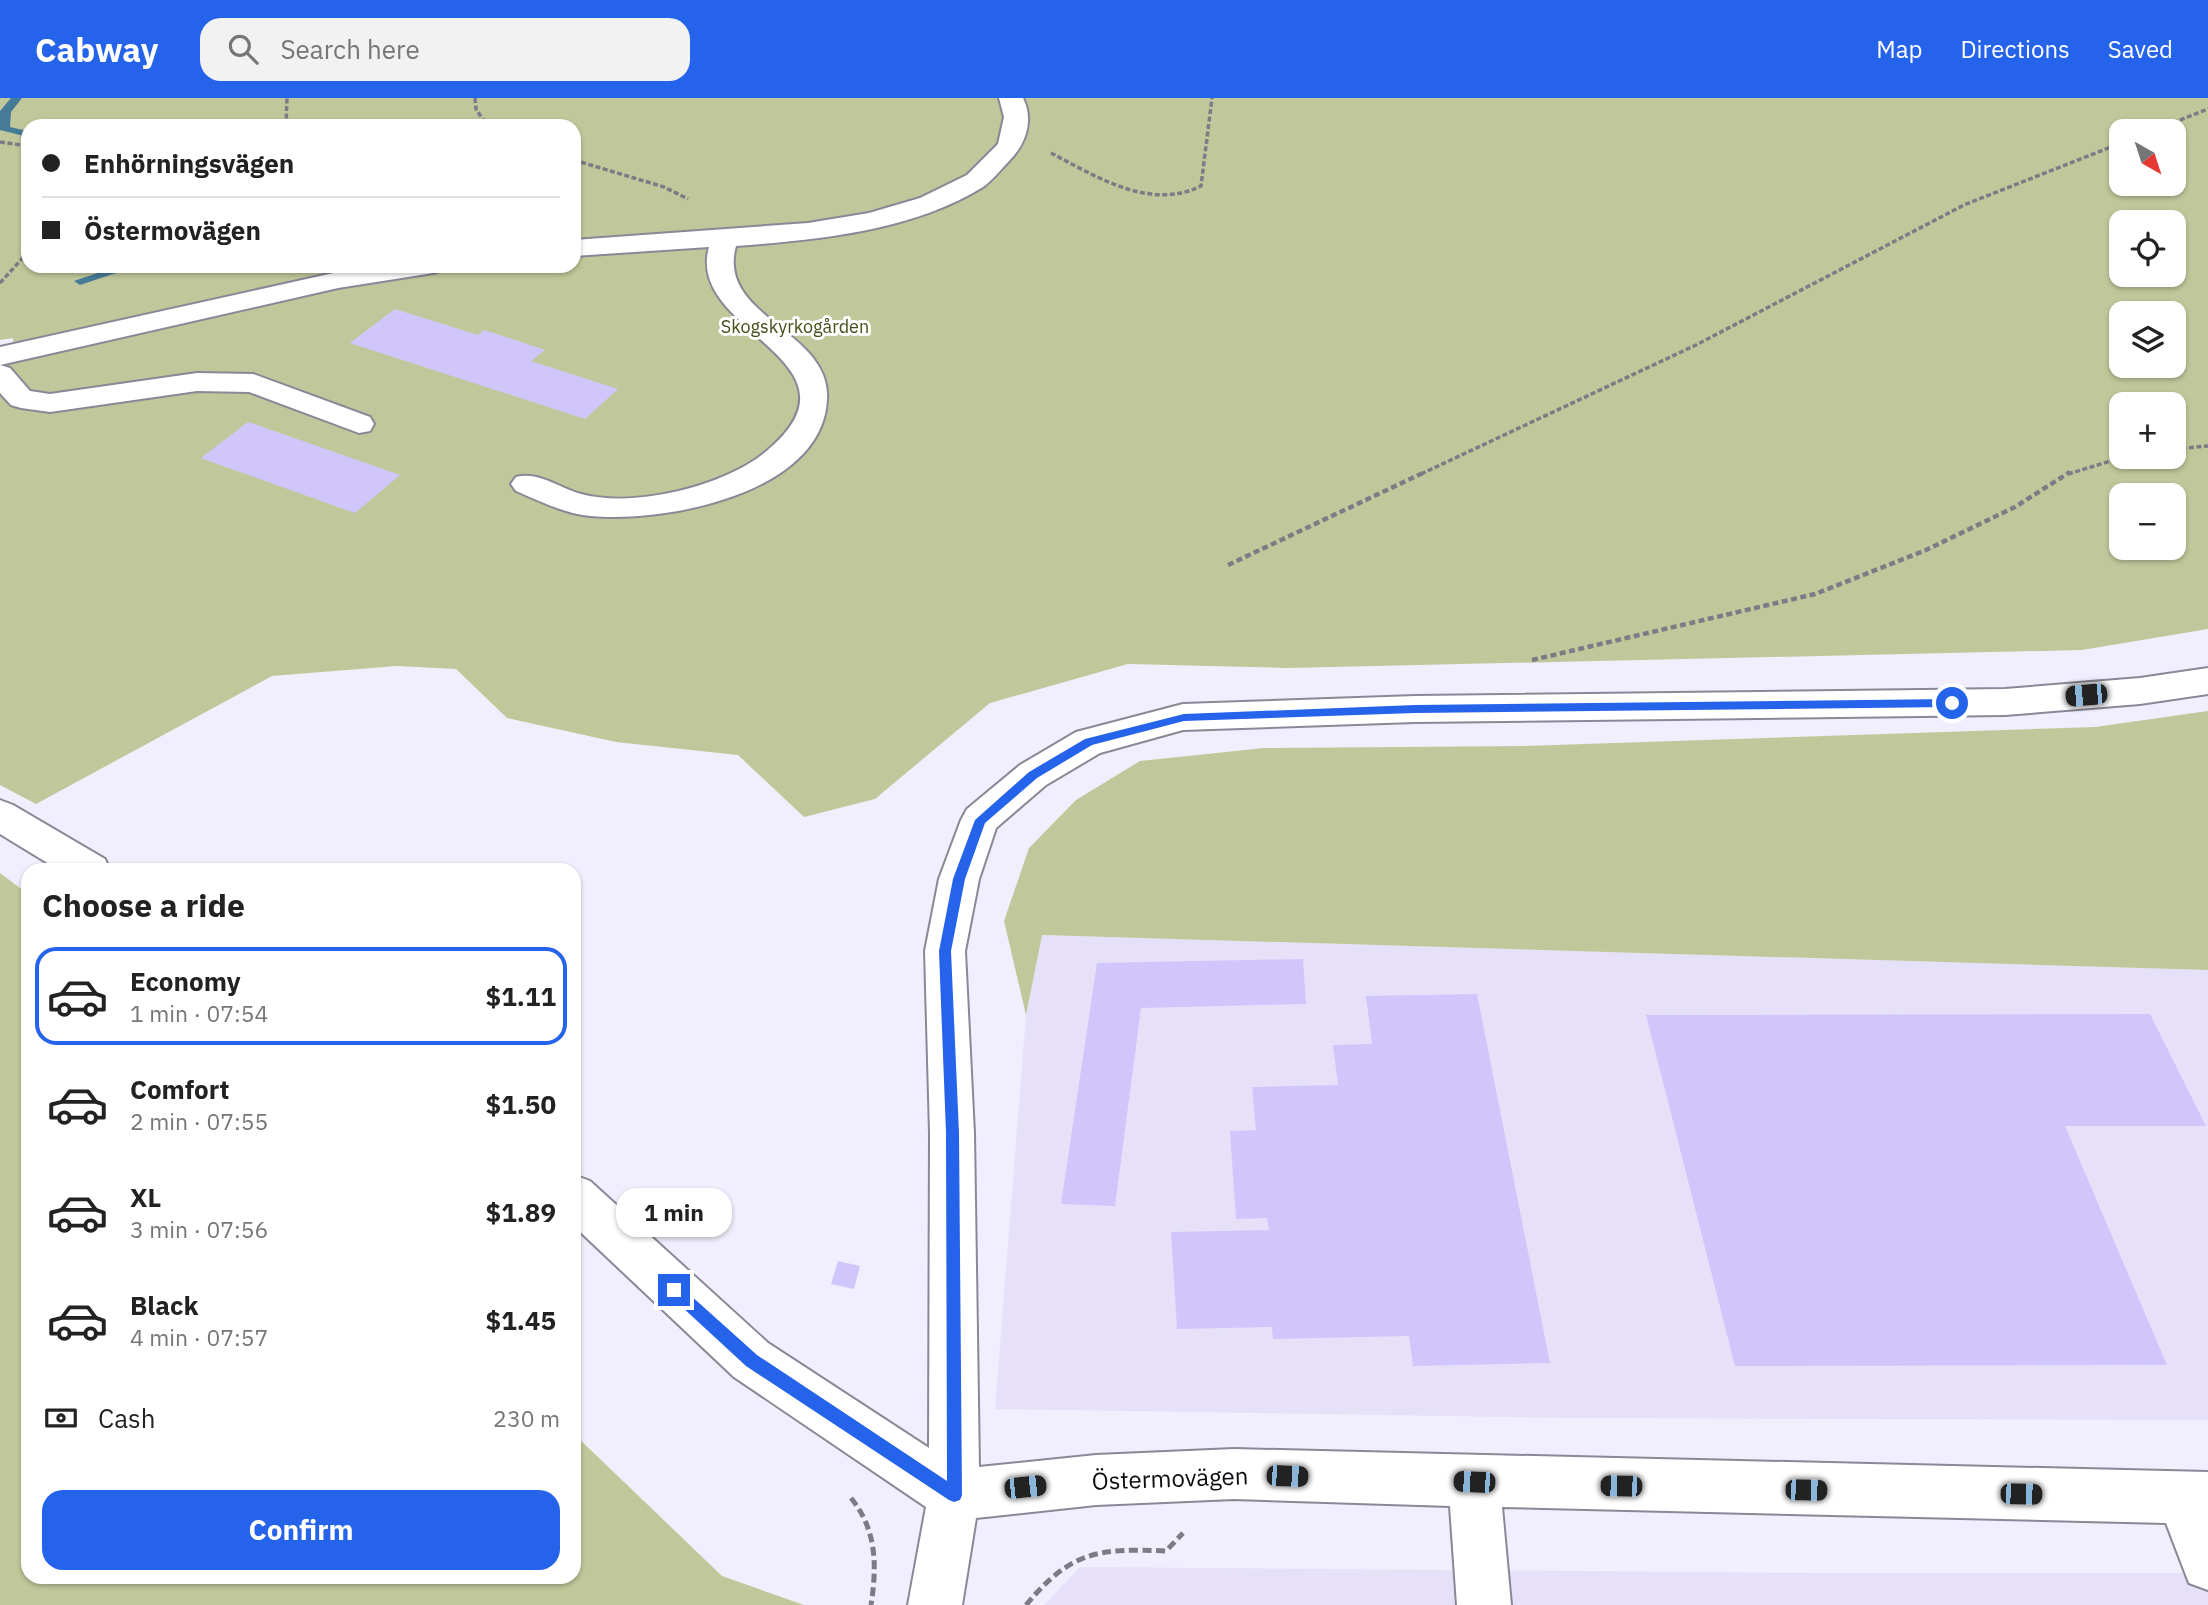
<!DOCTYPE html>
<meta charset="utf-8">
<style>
:root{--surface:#fff;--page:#f2f2f2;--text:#222;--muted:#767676;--line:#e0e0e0;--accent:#2563eb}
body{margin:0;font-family:"IBM Plex Sans",sans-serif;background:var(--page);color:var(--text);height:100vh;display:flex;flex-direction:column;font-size:26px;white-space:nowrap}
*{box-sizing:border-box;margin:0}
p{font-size:23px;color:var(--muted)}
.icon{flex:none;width:38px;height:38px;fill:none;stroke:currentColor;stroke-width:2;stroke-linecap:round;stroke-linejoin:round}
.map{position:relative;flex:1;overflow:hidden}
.side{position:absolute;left:21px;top:765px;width:560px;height:721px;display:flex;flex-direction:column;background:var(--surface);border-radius:21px;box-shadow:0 2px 5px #0004}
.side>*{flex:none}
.hud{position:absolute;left:21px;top:21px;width:560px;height:154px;border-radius:21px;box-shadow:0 2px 5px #0004;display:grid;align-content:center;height:154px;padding:0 21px;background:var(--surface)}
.needle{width:46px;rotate:141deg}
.buttons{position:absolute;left:2109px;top:21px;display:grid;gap:14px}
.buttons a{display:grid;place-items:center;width:77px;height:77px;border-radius:14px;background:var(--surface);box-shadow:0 2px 5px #0004;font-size:35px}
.end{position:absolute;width:32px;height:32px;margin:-16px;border:9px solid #2563eb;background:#fff;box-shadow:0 0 0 4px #fff}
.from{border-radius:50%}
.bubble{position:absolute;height:49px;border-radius:21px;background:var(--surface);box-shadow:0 2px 5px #0004;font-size:23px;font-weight:700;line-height:49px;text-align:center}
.car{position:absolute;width:21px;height:42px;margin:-21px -10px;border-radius:9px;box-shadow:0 0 5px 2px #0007;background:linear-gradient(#222 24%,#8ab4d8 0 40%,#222 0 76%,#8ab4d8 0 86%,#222 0)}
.hud b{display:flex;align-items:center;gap:24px;height:66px;font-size:26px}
.hud b+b{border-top:2px solid var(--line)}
.hud i{width:18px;height:18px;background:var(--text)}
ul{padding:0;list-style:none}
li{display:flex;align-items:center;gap:21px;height:98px;margin:0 14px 10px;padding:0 7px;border:4px solid transparent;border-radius:21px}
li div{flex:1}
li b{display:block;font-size:26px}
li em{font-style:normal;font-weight:700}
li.selected{border-color:var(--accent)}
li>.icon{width:63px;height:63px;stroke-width:1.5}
h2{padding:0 21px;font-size:32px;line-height:84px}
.pay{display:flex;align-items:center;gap:18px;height:77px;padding:0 21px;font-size:26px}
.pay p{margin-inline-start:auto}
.primary-button{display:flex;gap:14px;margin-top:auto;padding:14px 21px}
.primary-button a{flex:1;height:80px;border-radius:21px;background:var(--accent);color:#fff;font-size:28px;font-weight:700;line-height:80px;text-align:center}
header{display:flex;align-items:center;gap:42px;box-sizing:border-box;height:98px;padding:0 35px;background:var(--accent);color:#fff}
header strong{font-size:33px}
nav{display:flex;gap:38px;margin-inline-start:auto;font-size:24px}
.search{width:490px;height:63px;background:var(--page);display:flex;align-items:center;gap:18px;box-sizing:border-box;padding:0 24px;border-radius:21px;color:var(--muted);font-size:26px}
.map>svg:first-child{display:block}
</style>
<header>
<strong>Cabway</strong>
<div class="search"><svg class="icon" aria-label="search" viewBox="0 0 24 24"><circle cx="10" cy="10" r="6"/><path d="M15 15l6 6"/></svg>Search here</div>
<nav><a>Map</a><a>Directions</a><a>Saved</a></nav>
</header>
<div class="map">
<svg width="2208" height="1507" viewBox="0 0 2208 1507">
<rect width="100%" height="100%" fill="#f1effd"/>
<g fill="#e6e1f9">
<polygon points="1041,837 2208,872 2208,1322 1578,1320 995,1311 1026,917"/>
<polygon points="1080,1469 1815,1475 2208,1475 2208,1507 1044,1507"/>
</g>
<g fill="#c0c89b" fill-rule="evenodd">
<path d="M0 0H2208V531L2082 552 1287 570 1128 566 990 605 875 701 804 719 738 657 616 644 507 620 456 571 397 568 272 578 36 706 0 687V268L14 264 13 240 0 242ZM28 28H574V168H28ZM2121 33H2174V86H2121ZM2121 124H2174V177H2121ZM2121 215H2174V268H2121ZM2121 306H2174V359H2121ZM2121 397H2174V450H2121Z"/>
<polygon points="2208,613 2208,872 1042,837 1026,917 1004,823 1029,750 1076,702 1140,663 1264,650 1524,648 2095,629"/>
<polygon points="0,775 28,796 28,1479 574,1479 574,1336 722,1478 804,1507 0,1507"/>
</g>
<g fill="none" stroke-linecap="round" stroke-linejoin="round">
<g fill="#467b97" fill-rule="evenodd">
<polygon points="11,0 22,0 11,14 10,29 28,33 28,39 0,32 0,13"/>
<polygon points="118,168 137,168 80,187 74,183"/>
</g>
</g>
<g fill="#d1c6fc">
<polygon points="395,211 478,237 484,232 545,252 531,263 618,291 585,321 350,245"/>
<polygon points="248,324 400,377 355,415 201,360"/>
<polygon points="1303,861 1306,906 1141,910 1115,1108 1061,1106 1097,865"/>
<polygon points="1477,896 1550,1265 1413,1268 1409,1238 1273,1241 1272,1229 1177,1231 1171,1134 1269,1132 1267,1120 1236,1121 1230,1033 1256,1032 1252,989 1338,987 1333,947 1372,946 1366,898"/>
<polygon points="2150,916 2206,1028 2065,1028 2167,1267 1735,1268 1646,917"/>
<polygon points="838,1163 860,1168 854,1191 831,1186"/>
</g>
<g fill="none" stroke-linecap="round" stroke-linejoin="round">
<defs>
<g id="minor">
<path d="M999 0H1023C1034 22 1026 46 1009 63 1001 71 993 82 983 89 912 133 817 142 736 148 716 220 832 232 827 302 822 396 664 425 591 418 565 416 540 403 516 393L511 386 516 379C539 373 559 390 581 396 633 410 721 389 763 356 879 263 684 236 709 149L574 158V142L808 125 869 115 920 100 967 77 998 46 1004 19Z"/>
<polygon points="375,168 441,168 437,174 427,176 338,190 0,267 0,249 338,174"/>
<polygon points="0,267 10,270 30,293 50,296 197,275 253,276 370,319 374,326 370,333 359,335 249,294 197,293 50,314 21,310 11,307 0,295"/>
<polygon points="2208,570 2208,596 2140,606 2005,617 1415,624 1183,632 1100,655 1046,687 996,730 979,781 965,853 974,1035 979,1369 1096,1357 1234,1351 2208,1374 2208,1492 2189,1485 2166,1425 1502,1409 1511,1507 1457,1507 1450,1408 1234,1401 1096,1407 976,1420 962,1507 908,1507 926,1409 734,1279 574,1128 574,1077 590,1083 768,1245 929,1350 930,1035 925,853 939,781 961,722 967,711 1020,667 1076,634 1183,606 1415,598 2005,591 2140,580"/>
<polygon points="0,702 13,707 105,761 110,772 59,772 0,736"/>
</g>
</defs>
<use href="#minor" stroke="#8a8796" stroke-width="4"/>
<g stroke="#7d7b85" stroke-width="3.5" stroke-dasharray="5 2.5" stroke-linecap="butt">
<polyline points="475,0 476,11 487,28"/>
<polyline points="286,28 287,0"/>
<polyline points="2152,33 2208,11"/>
<polyline points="0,44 28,48"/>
<path d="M1051 55C1097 79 1150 113 1201 88L1212 0"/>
<polyline points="574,62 664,89 688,101"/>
<polyline points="0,185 28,154"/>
<polyline points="2174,351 2208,348"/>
<polyline points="1421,376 1696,247 1964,107 2121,45"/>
<polyline points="2068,376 2124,359"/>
</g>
<g stroke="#7d7b85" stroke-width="4.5" stroke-dasharray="6 3.5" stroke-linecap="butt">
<polyline points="1228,467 1425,374"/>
<polyline points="1532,562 1815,496 1926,452 2015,409 2070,374"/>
</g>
<g stroke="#7d7b85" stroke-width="5" stroke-dasharray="9 4.5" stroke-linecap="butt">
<path d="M851 1400C877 1432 877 1468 871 1507"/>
<path d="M1026 1507C1071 1453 1098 1450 1166 1453L1183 1435"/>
</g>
<use href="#minor" fill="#fff" fill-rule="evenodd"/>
</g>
<polygon fill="#2563eb" points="1952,601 1957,605 1952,609 1415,615 1184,623 1092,647 1037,680 985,725 965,781 951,853 959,1035 962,1397 960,1402 954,1404 949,1402 746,1268 669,1197 669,1187 679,1187 757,1257 947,1383 946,1035 939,853 953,781 975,722 1029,674 1085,641 1184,616 1415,607"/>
<g text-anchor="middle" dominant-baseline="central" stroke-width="6" stroke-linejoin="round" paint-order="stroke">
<g font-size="18" fill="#474d19" stroke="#fff">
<text x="795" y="228">Skogskyrkogården</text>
</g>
<g font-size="24" fill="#0d0c11" stroke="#fff">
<text transform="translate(1170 1380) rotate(-2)">Östermovägen</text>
</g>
</g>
</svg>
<div class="buttons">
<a><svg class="needle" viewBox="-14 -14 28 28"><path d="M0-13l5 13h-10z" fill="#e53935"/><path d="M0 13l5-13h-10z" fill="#767676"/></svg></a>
<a><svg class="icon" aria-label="locate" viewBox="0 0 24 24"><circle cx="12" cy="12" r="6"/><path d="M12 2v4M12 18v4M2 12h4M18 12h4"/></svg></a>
<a><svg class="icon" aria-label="layers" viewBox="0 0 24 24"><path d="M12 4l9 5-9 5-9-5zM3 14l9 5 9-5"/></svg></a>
<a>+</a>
<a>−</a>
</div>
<i class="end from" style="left:1952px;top:605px"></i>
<i class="end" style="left:674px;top:1192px"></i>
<div class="bubble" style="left:616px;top:1090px;width:116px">1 min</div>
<i class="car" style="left:2086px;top:597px;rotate:265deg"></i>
<i class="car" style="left:1287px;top:1378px;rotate:92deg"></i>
<i class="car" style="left:1474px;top:1384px;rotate:272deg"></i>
<i class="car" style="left:1621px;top:1388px;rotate:271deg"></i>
<i class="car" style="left:1025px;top:1389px;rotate:84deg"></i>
<i class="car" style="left:1806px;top:1392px;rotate:91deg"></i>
<i class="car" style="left:2021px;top:1396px;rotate:91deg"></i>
<div class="hud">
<b><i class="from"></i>Enhörningsvägen</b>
<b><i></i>Östermovägen</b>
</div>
<section class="side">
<h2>Choose a ride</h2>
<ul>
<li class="selected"><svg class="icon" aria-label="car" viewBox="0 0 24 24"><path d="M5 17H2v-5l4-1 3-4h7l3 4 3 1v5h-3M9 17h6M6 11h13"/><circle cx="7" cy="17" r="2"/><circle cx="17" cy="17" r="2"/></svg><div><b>Economy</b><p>1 min · 07:54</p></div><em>$1.11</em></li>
<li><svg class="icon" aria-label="car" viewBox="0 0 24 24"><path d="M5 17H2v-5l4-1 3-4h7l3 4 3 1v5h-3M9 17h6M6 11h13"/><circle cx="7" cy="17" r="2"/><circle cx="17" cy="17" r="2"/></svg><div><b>Comfort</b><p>2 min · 07:55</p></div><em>$1.50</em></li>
<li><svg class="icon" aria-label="car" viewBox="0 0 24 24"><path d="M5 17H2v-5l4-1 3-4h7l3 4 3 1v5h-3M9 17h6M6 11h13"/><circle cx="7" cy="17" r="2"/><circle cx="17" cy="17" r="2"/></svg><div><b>XL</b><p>3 min · 07:56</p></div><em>$1.89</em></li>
<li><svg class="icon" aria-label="car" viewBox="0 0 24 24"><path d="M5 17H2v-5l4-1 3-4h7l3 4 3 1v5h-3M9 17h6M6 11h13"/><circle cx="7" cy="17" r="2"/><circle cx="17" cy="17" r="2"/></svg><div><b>Black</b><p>4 min · 07:57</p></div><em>$1.45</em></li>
</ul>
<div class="pay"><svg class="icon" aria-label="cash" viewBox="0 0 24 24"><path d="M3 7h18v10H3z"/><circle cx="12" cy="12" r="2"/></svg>Cash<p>230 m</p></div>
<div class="primary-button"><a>Confirm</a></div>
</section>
</div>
